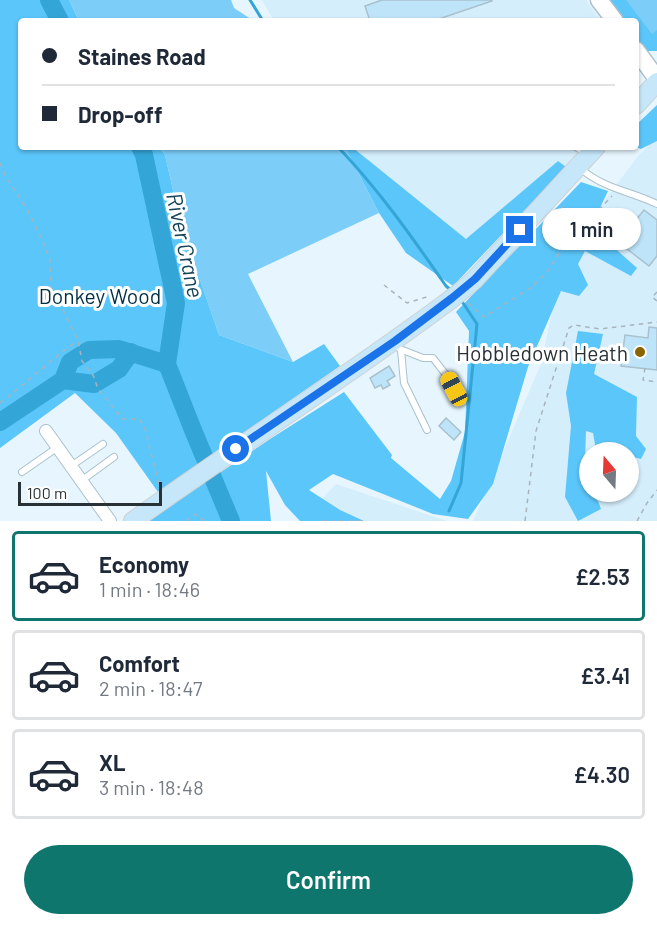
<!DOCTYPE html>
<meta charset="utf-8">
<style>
:root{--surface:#fff;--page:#f6f6f7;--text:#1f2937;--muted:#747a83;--line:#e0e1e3;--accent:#0f766e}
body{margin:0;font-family:Barlow,sans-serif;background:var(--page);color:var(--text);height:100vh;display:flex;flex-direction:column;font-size:22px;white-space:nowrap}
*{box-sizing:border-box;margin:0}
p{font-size:20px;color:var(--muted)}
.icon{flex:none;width:33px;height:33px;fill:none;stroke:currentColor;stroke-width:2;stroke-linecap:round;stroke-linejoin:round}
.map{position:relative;height:521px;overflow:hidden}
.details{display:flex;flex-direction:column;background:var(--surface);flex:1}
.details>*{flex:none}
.hud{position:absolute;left:18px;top:18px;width:621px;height:132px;border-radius:6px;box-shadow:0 2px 4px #0004;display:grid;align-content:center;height:132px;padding:0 24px;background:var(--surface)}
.needle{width:39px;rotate:341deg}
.tools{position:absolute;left:579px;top:442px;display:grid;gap:12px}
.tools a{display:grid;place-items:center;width:60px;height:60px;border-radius:50%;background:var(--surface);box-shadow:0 2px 4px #0004;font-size:30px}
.scale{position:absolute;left:18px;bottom:15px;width:144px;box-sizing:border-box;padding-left:6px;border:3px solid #283136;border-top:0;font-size:16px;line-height:21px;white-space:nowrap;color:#283136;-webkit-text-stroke:4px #fff;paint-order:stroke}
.end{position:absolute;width:27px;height:27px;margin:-14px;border:8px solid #1a73e8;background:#fff;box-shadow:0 0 0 3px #fff}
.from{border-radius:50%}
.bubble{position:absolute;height:42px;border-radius:21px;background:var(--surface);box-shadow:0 2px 4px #0004;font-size:20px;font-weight:600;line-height:42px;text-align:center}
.car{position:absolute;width:18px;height:36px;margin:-18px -9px;border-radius:8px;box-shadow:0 0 4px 2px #0007;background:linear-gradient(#f5c518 24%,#345 0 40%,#f5c518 0 76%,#345 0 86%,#f5c518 0)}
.hud b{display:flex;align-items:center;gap:21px;height:57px;font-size:22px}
.hud b+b{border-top:2px solid var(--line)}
.hud i{width:15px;height:15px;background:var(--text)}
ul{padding:10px 0 0;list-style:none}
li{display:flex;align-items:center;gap:18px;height:90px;margin:0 12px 9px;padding:0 12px;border:3px solid var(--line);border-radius:6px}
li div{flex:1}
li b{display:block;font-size:22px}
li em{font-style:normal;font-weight:600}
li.selected{border-color:var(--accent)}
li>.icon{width:54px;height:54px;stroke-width:1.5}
.cta{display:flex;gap:12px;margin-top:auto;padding:12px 24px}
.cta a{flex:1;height:69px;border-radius:36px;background:var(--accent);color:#fff;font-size:24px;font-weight:600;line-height:69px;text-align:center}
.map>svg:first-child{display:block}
</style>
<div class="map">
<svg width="657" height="521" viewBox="0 0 657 521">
<rect width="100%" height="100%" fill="#e7f6fe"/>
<g fill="#d5eefc" fill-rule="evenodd">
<polygon points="262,0 586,0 601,21 274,21"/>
<path d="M657 137V521H473L541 364 564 255 638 156ZM590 453H628V492H590Z"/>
<polygon points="352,147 584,147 566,167 558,161 466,240"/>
<polygon points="336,484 447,521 300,521"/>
</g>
<g fill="#7ccef9">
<polygon points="69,0 231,0 234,8 254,21 79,21"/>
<polygon points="623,0 657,0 657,38 651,43"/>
<polygon points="159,147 345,147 379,213 248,274 293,362 219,335 180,221 165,155"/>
</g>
<g fill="#5bc6fa">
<polygon points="0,0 69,0 79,21 21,21 21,147 159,147 165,155 180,221 219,335 293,362 324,344 340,366 158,492 116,433 75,393 0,448"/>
<polygon points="607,0 626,0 652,34 657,30 657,51 644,51 636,40 636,21 622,21"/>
<polygon points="657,105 657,141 641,149 636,147 636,125"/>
<polygon points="345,147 352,147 466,239 558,161 566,167 453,286 406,253 379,213"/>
<polygon points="581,182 608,191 591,227 637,268 631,276 585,251 578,264 588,285 579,296 561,291 528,367 493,484 468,519 433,514 333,474 309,490 340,510 364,521 300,521 285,505 266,471 271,521 148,521 270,439 344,392 392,455 391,458 440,499 451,481 465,432 469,331 456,312"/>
<polygon points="578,331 603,334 594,374 637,397 636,436 646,449 641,459 629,456 628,453 612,453 596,450 593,433 586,431 584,487 598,501 601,509 578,521 565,497 571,426 566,393"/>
</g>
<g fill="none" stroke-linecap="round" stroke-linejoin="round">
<g stroke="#34a5d7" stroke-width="3">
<polyline points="250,0 263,21"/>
<path d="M338 147C379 190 412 237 446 286L452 291"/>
<polyline points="449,511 461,483 477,324 461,300"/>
</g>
<g stroke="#34a5d7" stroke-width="18">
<polyline points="49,0 60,21"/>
<polyline points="140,147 144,155 176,303 167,364 193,430 231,521"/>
<polyline points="63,380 94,384 119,369 131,352"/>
<polyline points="0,422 63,380 70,362 89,350 119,349 167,364"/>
</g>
</g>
<g fill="#bee4f9" stroke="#a9c0cd" stroke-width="1.5">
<polygon points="382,0 491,0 492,1 433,21 370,21 365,6"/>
<polygon points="644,210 657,220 657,256 649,266 618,242"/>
<polygon points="649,327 657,328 657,370 621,366 625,335 648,338"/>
<polygon points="389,366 395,376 387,381 390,385 383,389 381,385 375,388 370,378"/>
<polygon points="446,418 461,432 454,440 439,426"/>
</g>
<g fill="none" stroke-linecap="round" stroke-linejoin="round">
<defs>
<g id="lane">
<polyline points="576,147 586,153"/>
<path d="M581 169C605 189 630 191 657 204"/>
<polyline points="400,349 423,358 433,358 447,376 454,389"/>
<polyline points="401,350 404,383 427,430"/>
<polyline points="71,466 103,444"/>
<polyline points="22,472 58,447"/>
<polyline points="81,481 114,457"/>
</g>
<polyline id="street" points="46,431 110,521"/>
<g id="secondary">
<polyline points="599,0 615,21"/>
<polyline points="636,50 657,79"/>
</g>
<g id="primary">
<polyline points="636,105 657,82"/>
<polyline points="465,288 475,279 596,147"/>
<path d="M133 521C238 446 347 377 450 300"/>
</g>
</defs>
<use href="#lane" stroke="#aac1ce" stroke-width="8"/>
<use href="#street" stroke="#aac1ce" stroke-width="14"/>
<use href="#secondary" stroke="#aac1ce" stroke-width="19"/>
<use href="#primary" stroke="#d0d2d3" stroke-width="20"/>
<g stroke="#a7b4bb" stroke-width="1.5" stroke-dasharray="4.5 4.5" stroke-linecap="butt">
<polyline points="0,163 7,179 26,207 43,242 50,260 51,287 78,340 82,361 93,375 98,389 123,419 139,419 145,429 159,484"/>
<polyline points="562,207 586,226"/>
<polyline points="384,285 407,303 430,296"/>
<polyline points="657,292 652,297 657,301"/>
<polyline points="468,303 484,317 532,287 547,272 562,249 612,196"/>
<polyline points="645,368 643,380 657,382"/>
<path d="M0 403C27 383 50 360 77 341"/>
<polyline points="186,521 195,514 204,521"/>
<polyline points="322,521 367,521"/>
<polyline points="525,521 536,431 569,328 574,325 600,329 657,322"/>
<polyline points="637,521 647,503 657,490"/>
</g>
<use href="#lane" stroke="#fff" stroke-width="6"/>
<use href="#street" stroke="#fff" stroke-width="12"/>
<use href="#secondary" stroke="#fff" stroke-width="16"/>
<use href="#primary" stroke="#c5e7f9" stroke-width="18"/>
<defs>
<polyline id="primary-bridge" points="450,300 465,288"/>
</defs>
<use href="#primary-bridge" stroke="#d0d2d3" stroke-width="20" stroke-linecap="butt"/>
<use href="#primary-bridge" stroke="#c5e7f9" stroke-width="18"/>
</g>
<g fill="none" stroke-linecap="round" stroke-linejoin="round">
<polyline stroke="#1a73e8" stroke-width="8" points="236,449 395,341 452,298 475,279 520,230"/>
</g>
<circle fill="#896401" stroke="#fff" stroke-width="2" cx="640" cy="352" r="6"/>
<g text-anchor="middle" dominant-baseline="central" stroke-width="6" stroke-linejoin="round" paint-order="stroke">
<g font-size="21" fill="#002f43" stroke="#fff">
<text x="100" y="295">Donkey Wood</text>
</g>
<g font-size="21" fill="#283136" stroke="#fff" text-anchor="end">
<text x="628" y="352">Hobbledown Heath</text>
</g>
<g font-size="22" font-style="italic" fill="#144257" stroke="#fff">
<text transform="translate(186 245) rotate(78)">River Crane</text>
</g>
</g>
</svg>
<div class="tools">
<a><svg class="needle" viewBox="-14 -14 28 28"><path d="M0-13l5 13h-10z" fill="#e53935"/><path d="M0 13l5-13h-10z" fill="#747a83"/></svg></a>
</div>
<div class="scale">100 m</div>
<i class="end from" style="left:236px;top:449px"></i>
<i class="end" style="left:520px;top:230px"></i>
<div class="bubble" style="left:542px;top:208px;width:99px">1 min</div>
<i class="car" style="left:454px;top:389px;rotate:332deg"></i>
<div class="hud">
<b><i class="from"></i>Staines Road</b>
<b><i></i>Drop-off</b>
</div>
</div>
<section class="details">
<ul>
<li class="selected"><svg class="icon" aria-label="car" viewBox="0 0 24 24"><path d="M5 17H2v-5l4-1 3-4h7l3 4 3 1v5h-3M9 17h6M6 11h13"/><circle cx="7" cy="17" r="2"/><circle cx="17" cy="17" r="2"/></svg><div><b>Economy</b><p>1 min · 18:46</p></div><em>£2.53</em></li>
<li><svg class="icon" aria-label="car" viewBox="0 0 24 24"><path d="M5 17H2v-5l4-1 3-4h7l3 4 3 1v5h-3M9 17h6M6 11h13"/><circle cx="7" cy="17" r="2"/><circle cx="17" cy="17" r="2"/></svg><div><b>Comfort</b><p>2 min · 18:47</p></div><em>£3.41</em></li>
<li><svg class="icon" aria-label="car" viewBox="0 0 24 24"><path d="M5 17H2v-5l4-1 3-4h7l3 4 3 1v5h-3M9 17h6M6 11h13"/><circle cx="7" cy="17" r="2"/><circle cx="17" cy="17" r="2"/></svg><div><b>XL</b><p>3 min · 18:48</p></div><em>£4.30</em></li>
</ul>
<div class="cta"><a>Confirm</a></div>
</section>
